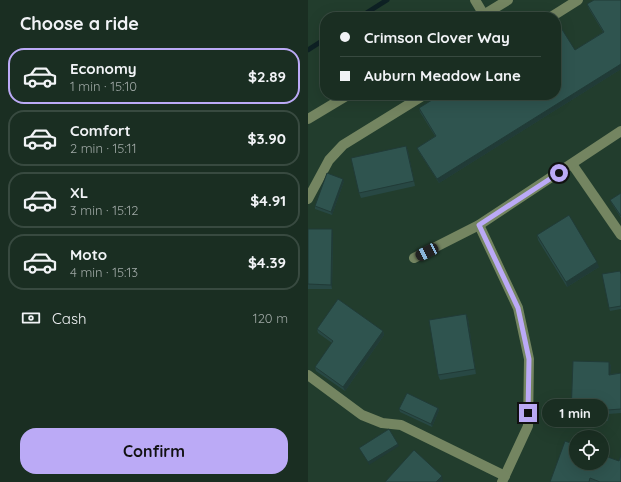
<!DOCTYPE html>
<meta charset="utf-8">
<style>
:root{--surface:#1a2e22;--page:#273a2f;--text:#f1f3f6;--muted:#9fa8a5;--line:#384a40;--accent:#bbaaf6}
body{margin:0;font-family:Quicksand,sans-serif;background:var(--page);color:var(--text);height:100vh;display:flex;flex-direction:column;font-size:15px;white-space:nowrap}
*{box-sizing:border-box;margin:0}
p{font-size:13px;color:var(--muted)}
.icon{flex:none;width:22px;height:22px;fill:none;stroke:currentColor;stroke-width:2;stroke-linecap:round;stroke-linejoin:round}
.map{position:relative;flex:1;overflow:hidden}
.sheet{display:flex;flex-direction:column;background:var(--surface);width:308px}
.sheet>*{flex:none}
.top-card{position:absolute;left:12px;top:12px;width:241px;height:88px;border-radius:16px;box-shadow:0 4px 16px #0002,0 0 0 1px var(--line);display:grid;align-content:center;height:88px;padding:0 20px;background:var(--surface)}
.controls{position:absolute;left:261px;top:430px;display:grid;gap:8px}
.controls a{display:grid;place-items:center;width:40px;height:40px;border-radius:50%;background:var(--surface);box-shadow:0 4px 16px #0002,0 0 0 1px var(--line);font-size:20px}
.end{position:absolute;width:18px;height:18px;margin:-9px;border:5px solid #bbaaf6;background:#111;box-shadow:0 0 0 2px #111}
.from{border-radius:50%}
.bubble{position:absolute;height:28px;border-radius:14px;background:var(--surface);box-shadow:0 4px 16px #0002,0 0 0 1px var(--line);font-size:13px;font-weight:800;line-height:28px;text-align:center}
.car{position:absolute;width:12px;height:24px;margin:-12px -6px;border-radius:5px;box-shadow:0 0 3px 1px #0007;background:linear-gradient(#222 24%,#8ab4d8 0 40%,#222 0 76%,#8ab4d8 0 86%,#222 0)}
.top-card b{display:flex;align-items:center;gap:14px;height:38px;font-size:15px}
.top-card b+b{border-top:1px solid var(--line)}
.top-card i{width:10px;height:10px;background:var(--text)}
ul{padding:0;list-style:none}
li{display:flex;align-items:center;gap:12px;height:56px;margin:0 8px 6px;padding:0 12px;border:2px solid var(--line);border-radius:16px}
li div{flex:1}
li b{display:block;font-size:15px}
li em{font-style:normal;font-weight:800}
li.on{border-color:var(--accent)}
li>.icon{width:36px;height:36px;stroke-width:1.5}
h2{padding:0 20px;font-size:18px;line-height:48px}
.pay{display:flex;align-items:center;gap:10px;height:44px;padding:0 20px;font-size:15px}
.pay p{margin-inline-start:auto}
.primary-button{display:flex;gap:8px;margin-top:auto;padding:8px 20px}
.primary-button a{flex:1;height:46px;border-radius:16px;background:var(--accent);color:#111;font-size:16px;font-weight:800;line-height:46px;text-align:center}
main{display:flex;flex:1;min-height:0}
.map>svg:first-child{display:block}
</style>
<main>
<section class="sheet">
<h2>Choose a ride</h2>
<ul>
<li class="on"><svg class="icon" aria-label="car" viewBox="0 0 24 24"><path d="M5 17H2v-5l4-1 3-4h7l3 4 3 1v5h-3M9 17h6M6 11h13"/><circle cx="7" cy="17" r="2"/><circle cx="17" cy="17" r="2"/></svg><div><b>Economy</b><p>1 min · 15:10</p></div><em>$2.89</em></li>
<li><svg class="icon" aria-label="car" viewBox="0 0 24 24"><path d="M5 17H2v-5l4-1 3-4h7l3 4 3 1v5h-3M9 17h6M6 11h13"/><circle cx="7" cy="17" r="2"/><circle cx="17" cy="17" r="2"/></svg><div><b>Comfort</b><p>2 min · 15:11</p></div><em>$3.90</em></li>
<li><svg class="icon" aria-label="car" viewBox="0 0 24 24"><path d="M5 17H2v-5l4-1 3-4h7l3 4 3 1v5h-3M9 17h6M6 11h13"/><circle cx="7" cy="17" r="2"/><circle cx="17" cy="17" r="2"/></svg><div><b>XL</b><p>3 min · 15:12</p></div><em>$4.91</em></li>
<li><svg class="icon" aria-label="car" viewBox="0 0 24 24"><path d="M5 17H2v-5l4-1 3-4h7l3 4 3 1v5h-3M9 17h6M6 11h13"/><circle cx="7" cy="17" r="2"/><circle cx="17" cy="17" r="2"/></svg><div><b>Moto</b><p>4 min · 15:13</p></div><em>$4.39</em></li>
</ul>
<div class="pay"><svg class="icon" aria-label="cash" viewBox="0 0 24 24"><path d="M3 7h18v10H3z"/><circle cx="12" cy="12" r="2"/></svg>Cash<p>120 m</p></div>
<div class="primary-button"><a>Confirm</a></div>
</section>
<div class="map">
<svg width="313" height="482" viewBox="0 0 313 482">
<rect width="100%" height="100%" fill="#223d2d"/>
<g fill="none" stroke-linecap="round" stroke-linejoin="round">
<g stroke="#0e2124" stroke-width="5">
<polyline points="52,17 79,0"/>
<polyline points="0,50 17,39"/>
</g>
<g stroke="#748561" stroke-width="10">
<polyline points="167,0 176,15"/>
<polyline points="172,17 200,0"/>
<polyline points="243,17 270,0"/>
<polyline points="0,119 40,95"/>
<polyline points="264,164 313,235"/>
<polyline points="0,199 21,160 35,145 116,95"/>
<polyline points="171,225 210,308 221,359 220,426 194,482"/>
<polyline points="106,258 171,225 313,131"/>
<polyline points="0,375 54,415 74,423 93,425 197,476"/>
</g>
</g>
<g fill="#284844">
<polygon points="313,0 313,69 131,183 111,152 109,148 127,136 112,112 111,108 248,95 267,50 295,32 281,9 279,4"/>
<polygon points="98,146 100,151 107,186 53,198 51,193"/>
<polygon points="36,181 24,215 7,209 7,206"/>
<polygon points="313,193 313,218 304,204 302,200"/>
<polygon points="0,229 25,234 24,289 0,289"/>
<polygon points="229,235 291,267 259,287 230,240"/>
<polygon points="313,272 313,309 302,311 301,308"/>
<polygon points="158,314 160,319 168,374 132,380 130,375"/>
<polygon points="9,329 75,331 76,335 37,391 8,371 7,367 24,343 10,333"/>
<polygon points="301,362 303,366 302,374 313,373 313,413 301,414 300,421 264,419 263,415"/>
<polygon points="130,408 131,410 124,427 92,412 91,409"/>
<polygon points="311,461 313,482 242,482"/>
</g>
<g fill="#213b37">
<polygon points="313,64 313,69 131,183 129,179"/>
<polygon points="98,146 100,151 107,186 106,181"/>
<polygon points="35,179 36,181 24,215 23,212"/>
<polygon points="24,229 25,234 24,289 23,285"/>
<polygon points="289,262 291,267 259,287 258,282"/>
<polygon points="158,314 160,319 168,374 167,369"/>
<polygon points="75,331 76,335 37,391 35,387"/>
<polygon points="301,362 303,366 302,379 301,375"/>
<polygon points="130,408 131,410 124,427 123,424"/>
<polygon points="299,410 301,414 300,421 299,417"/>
<polygon points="90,444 91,446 61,465 60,462"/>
<polygon points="134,476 135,481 134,482 128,482"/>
</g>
<g fill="#2f544f" stroke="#213b37">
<polygon points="286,0 313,0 313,64 129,179 109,148 128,136 111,108 132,95 248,95 248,24 250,23 267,50 296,32 279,4"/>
<polygon points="98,146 106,181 51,193 43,158"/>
<polygon points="19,173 35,179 23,212 7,206"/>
<polygon points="313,193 313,216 302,200"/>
<polygon points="261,215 289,262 258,282 229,235"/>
<polygon points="0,229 24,229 23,285 0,284"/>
<polygon points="312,271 313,274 313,306 301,308 294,274"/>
<polygon points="30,299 75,331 35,387 7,367 25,341 9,329"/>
<polygon points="158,314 167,369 130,375 121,320"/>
<polygon points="265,361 301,362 301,375 313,373 313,409 299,410 299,417 263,415"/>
<polygon points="99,393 130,408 123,424 91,409"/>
<polygon points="81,429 90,444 60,462 51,448"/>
<polygon points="257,441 268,445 268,463 294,463 294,455 311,461 313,455 313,482 292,482 282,478 281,482 242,482"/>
<polygon points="106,450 134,476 128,482 77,482"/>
</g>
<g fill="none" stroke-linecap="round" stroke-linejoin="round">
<polyline stroke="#bbaaf6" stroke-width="5" points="220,413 221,359 210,308 171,225 251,173"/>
</g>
</svg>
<div class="controls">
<a><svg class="icon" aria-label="locate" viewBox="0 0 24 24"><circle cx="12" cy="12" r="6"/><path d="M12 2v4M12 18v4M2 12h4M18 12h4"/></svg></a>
</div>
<i class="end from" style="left:251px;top:173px"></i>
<i class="end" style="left:220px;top:413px"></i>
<div class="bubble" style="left:234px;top:399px;width:66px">1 min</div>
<i class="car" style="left:119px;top:252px;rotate:243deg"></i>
<div class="top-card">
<b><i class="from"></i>Crimson Clover Way</b>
<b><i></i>Auburn Meadow Lane</b>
</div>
</div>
</main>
